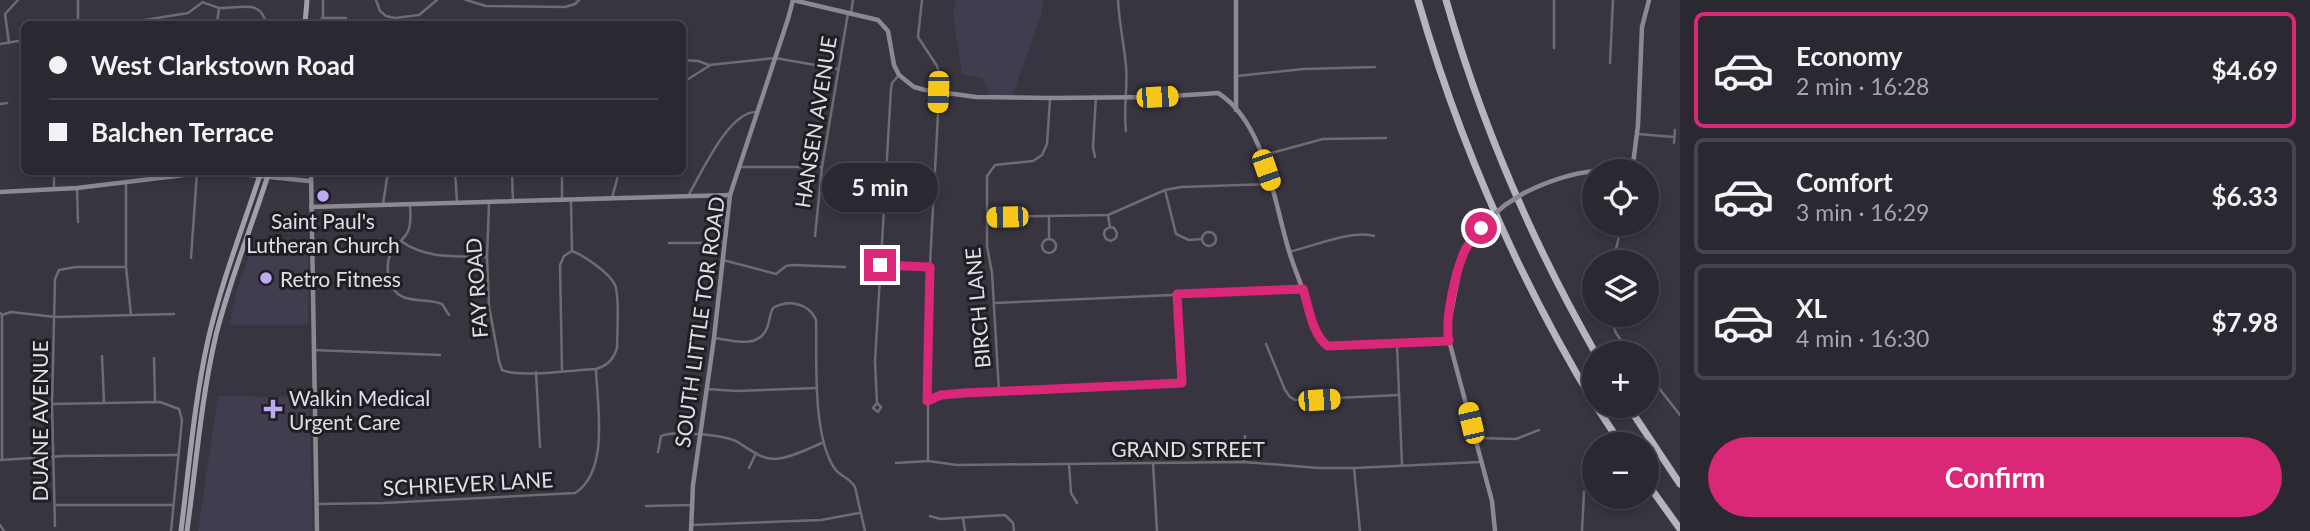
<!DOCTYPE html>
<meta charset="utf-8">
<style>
:root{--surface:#2a2830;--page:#323038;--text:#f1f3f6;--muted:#a5a6ab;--line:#46444c;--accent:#db2777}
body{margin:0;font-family:Lato,sans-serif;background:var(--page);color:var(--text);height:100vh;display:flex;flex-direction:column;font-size:26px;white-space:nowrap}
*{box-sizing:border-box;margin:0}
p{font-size:23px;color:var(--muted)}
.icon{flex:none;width:38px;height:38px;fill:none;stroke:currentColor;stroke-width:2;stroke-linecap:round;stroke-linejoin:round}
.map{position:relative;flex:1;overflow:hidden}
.sheet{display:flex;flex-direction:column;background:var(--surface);width:630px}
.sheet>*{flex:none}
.guide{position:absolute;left:21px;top:21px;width:665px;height:154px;border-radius:10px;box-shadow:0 4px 10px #0003,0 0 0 2px var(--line);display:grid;align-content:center;height:154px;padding:0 28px;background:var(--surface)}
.fabs{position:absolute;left:1582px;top:159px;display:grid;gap:14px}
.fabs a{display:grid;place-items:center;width:77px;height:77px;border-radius:50%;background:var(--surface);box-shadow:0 4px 10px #0003,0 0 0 2px var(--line);font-size:35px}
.end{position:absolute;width:32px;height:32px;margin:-16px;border:9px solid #db2777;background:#fff;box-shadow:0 0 0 4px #fff}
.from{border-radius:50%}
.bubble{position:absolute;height:49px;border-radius:24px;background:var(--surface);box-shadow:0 4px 10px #0003,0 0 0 2px var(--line);font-size:23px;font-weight:700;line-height:49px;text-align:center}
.car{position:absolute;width:21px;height:42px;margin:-21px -10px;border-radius:9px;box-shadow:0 0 5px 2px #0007;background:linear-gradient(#f5c518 24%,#345 0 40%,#f5c518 0 76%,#345 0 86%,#f5c518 0)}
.guide b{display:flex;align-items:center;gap:24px;height:66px;font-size:26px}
.guide b+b{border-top:2px solid var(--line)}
.guide i{width:18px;height:18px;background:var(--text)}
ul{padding:12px 0 0;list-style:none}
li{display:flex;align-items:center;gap:21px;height:116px;margin:0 14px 10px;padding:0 14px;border:4px solid var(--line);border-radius:10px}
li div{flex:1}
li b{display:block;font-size:26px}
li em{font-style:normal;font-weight:700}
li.current{border-color:var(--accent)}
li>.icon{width:63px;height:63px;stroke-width:1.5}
.primary-button{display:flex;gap:14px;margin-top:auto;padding:14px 28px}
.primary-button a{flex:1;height:80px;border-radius:42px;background:var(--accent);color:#fff;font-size:28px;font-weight:700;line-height:80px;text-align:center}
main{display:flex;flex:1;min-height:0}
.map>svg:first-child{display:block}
</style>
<main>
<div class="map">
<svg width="1680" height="531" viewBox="0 0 1680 531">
<rect width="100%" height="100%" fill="#383540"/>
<g fill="#413d4e">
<polygon points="956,0 1044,0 1041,15 1012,97 990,97 983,78 962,74 953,14"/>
<polygon points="254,242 308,242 308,325 229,325 237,290"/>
<polygon points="218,396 309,397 313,531 198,531"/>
</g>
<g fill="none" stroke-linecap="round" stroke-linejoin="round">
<g stroke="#6d6c71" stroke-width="2.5">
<polyline points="376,0 380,11 386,16 395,18 419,15 437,0"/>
<polyline points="466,0 486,6 565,7 575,4 579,0"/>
<polyline points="922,0 918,37 937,66 940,76 928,302 928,461"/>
<path d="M1118 0C1119 22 1124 44 1126 66 1128 88 1123 109 1126 131"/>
<path d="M204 3C210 4 216 8 221 8 243 8 262 0 266 24"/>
<polyline points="851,13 853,0"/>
<polyline points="322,18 346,18"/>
<polyline points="78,24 78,0"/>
<polyline points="120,24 188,13 203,2"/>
<polyline points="217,24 219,8"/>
<polyline points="318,24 323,17 323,0"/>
<polyline points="9,43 5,14 18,0"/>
<polyline points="0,44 24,40"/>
<polyline points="1554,48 1554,0"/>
<polyline points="682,60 698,61 709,65 775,58 838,69"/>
<polyline points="1610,63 1613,0"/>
<polyline points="1237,76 1304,69 1375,67"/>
<polyline points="682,83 709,66"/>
<polyline points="0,104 7,103"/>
<polyline points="1638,134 1674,137"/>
<polyline points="1674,143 1675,130"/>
<polyline points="1264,155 1323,139 1386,138"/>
<polyline points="1095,157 1093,147 1096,96"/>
<polyline points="739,167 820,167"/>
<polyline points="455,172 457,202"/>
<polyline points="512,172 513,202"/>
<polyline points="562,172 562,200"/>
<polyline points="126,182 126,267 131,315"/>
<polyline points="77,188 78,222"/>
<polyline points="54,189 54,172"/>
<polyline points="1165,190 1176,234 1189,240 1202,239"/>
<path d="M688 196C701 174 728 112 756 112"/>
<polyline points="612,198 619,172"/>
<polyline points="571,202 572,251"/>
<path d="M410 203C410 212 412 223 408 231 405 239 398 242 394 248 383 262 387 290 403 297 415 302 429 299 442 304L449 315"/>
<polyline points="383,204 388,172"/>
<path d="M489 204 487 257 489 306 499 361 502 370C520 378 573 370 596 369 608 365 613 360 617 348 617 334 620 297 615 285 610 273 583 255 572 251"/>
<polyline points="1108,215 1110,227 1105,230 1104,234 1106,239 1111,241 1116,238 1117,233 1114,228 1110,227"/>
<polyline points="1049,216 1049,239"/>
<polyline points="987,217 1108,215 1165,190 1181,187 1271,184"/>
<circle cx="1209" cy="239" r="7"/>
<polyline points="815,236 822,167 848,13"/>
<circle cx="1049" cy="246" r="7"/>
<path d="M401 241C425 259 457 256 486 257"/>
<polyline points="669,243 725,243"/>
<path d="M1289 252C1310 247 1354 229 1374 236"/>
<polyline points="191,258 197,172"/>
<polyline points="723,260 776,274 786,266 793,265 845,267"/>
<polyline points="1613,262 1622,224"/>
<polyline points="881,265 930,267"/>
<polyline points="995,303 1303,289"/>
<polyline points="0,313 2,315 2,459"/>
<polyline points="2,315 11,312 55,317 174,314"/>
<polyline points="1609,315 1616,333 1631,354"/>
<path d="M714 338C731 340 757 349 766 330 770 323 769 315 773 308 788 299 809 303 816 320 817 360 812 436 835 469 841 477 850 478 855 487L865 531"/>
<polyline points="1266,344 1285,390 1290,397 1295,400 1399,395"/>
<polyline points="1397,345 1402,465"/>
<polyline points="313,350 440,355"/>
<polyline points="102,356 104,402"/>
<polyline points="154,358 155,402"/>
<polyline points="562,370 560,265 564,256 572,251"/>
<polyline points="536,372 540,447"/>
<polyline points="1647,373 1680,415"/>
<polyline points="707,389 736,391 816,388"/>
<polyline points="999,391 992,273 987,246 987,176 995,165 1033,161 1042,155 1047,144 1050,99"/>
<polyline points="927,401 941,395 965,393 1177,384 1182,382 1177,294"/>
<polyline points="877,403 873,408 878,412 881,407 877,403 875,362 891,89 892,83 899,75"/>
<polyline points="52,404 160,402 179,409 182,420 171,531"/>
<polyline points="1477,438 1516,439 1539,430"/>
<path d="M658 452 661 436C673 430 722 435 736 441 748 448 760 459 775 459 791 458 807 449 822 443"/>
<polyline points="0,460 63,456 178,455"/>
<polyline points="1244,462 1245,436"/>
<polyline points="896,463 928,461 957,465 1244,462 1319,468 1354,468 1481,462"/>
<polyline points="1153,463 1157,531"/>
<polyline points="1069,464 1071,493 1077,503"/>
<polyline points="749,468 756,453"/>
<polyline points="1354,468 1360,531"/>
<path d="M316 504 384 503 575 493C610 471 597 404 596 369"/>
<polyline points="55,505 173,505"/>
<polyline points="646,506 692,505"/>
<polyline points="930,516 940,519 1005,515 1013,523 1014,531"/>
<polyline points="963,518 965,531"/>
<polyline points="0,525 4,531"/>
<polyline points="691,525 821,520 859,513"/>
<polyline points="55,526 52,404 55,279 59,270 76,267 126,267"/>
<polyline points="1582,531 1584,492"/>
</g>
<g stroke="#8b8992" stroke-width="4.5">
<path d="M793 0 878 20 888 31 894 65 899 75 914 87 925 90 976 97 1050 98 1157 97 1218 93C1265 122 1274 202 1289 251 1293 265 1299 278 1303 291 1309 308 1314 325 1322 341L1328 346 1336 347 1449 341"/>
<polyline points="1236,110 1236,0"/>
<polyline points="220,172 310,181"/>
<polyline points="311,172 317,531"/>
<polyline points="0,192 77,188 209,172"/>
<path d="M1524 193C1550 180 1578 171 1607 170 1617 169 1626 171 1633 164L1638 125 1642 27 1649 0"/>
<polyline points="311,207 730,195"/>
<polyline points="1490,218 1472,239 1462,257 1447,333 1492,501 1495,531"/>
<polyline points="691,531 693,485 714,338 730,195 788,19 793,0"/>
</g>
<g stroke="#a29fab" stroke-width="5">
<polyline points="305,24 307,0"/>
<path d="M181 531C189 468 194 403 208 340 221 283 243 227 261 172"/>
<path d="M187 531C196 466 201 399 216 335 230 279 252 226 269 172"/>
</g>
<g stroke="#b7b4c1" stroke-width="7">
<path d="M1418 0C1459 142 1518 277 1594 403"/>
<path d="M1446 0C1481 123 1532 242 1596 354"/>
<polyline points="1596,406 1621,444"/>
<polyline points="1628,406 1680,484"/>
<polyline points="1647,483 1680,529"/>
</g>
<polyline stroke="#8b8992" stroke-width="4.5" points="1490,218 1505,205 1524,193"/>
</g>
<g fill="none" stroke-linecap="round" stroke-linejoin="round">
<path stroke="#db2777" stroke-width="9" d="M880 265 930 267 927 401 941 395 965 393 1182 383 1177 294 1303 289C1309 307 1312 335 1328 346L1449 341C1444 320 1456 270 1465 250 1470 242 1475 235 1481 228"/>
</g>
<g fill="#bea9f5" stroke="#1f1e23" stroke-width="2.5">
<circle cx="323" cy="196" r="7"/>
<circle cx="266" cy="278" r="7"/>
<path d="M269.5 398.5h7v7h7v7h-7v7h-7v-7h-7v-7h7z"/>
</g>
<g text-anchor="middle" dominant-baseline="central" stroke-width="6" stroke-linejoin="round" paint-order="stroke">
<g font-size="21" fill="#e0dfe6" stroke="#1f1e23">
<text transform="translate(815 122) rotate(-81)">HANSEN AVENUE</text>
<text transform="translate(476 288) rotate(-94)">FAY ROAD</text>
<text transform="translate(977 308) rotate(-95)">BIRCH LANE</text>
<text transform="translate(699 322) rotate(-82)">SOUTH LITTLE TOR ROAD</text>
<text transform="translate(39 421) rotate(-90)">DUANE AVENUE</text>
<text x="1188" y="448">GRAND STREET</text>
<text transform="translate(468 483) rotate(-3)">SCHRIEVER LANE</text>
</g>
<g font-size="21" fill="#e0dfe6" stroke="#1f1e23" text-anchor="start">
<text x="323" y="220" text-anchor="middle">Saint Paul's<tspan x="323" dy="24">Lutheran Church</tspan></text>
<text x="280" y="278">Retro Fitness</text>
<text x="289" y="397">Walkin Medical<tspan x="289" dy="24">Urgent Care</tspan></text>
</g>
</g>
</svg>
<div class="fabs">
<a><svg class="icon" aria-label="locate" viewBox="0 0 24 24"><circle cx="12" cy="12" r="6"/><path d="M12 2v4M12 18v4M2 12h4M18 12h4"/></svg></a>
<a><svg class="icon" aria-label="layers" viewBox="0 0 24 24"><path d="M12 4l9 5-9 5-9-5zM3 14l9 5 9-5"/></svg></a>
<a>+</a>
<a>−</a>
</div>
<i class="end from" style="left:1481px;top:228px"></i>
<i class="end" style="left:880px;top:265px"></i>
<div class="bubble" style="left:822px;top:163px;width:116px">5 min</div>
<i class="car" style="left:938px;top:92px;rotate:182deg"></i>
<i class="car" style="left:1157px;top:97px;rotate:87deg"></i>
<i class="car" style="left:1266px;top:170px;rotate:161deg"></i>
<i class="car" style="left:1007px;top:217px;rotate:269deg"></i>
<i class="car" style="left:1319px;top:400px;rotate:86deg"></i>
<i class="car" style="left:1471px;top:423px;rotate:347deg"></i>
<div class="guide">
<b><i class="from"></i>West Clarkstown Road</b>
<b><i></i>Balchen Terrace</b>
</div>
</div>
<section class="sheet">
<ul>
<li class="current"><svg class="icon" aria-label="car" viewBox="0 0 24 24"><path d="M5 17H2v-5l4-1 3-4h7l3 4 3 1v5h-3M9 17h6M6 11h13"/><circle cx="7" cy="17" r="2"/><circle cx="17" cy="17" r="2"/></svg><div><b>Economy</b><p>2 min · 16:28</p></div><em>$4.69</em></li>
<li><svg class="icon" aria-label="car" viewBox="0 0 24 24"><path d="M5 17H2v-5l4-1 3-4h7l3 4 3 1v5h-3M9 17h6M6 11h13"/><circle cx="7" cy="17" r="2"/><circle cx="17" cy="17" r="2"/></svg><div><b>Comfort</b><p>3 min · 16:29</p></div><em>$6.33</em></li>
<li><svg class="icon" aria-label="car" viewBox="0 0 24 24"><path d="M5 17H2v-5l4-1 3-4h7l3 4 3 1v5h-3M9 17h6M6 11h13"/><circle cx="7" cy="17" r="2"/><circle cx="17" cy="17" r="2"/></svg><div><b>XL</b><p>4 min · 16:30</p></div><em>$7.98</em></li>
</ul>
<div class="primary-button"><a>Confirm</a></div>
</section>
</main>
